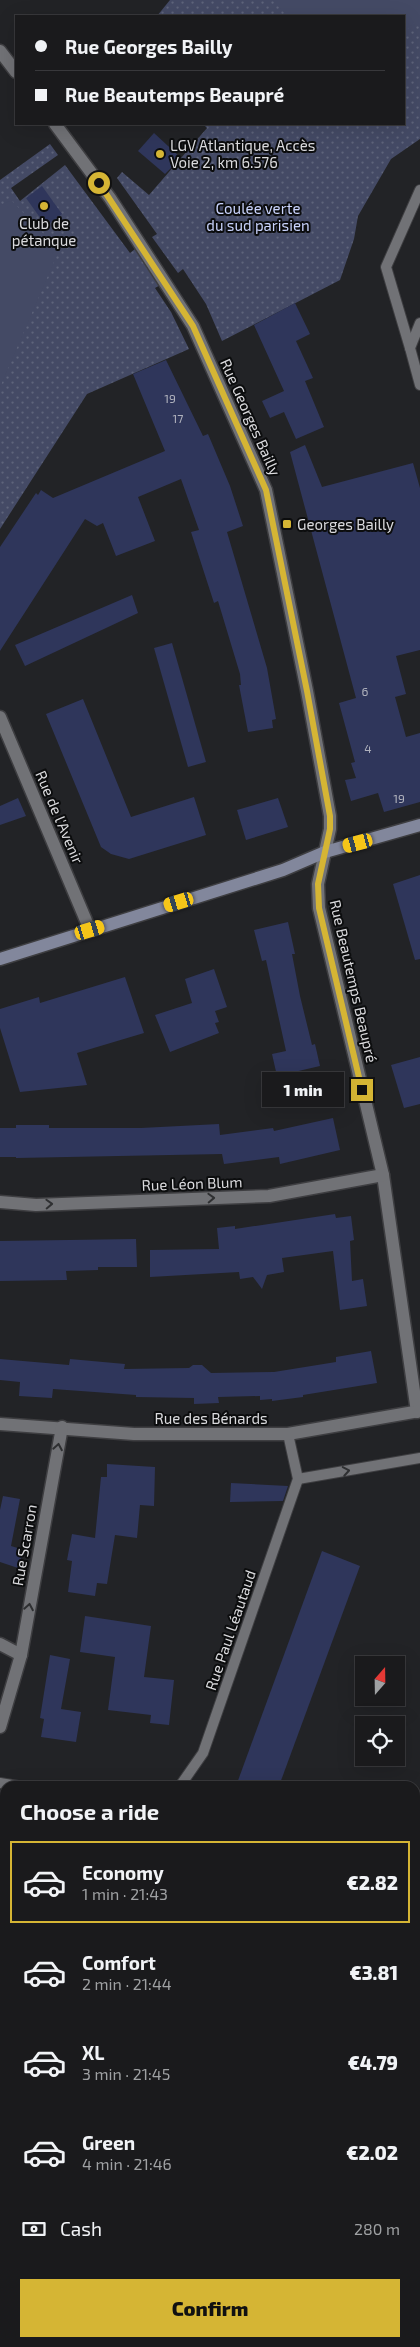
<!DOCTYPE html>
<meta charset="utf-8">
<style>
:root{--surface:#1a1a1c;--page:#272729;--text:#f1f3f6;--muted:#9fa1a3;--line:#38383b;--accent:#d5b534}
body{margin:0;font-family:"Exo 2",sans-serif;background:var(--page);color:var(--text);height:100vh;display:flex;flex-direction:column;font-size:19px;white-space:nowrap}
*{box-sizing:border-box;margin:0}
p{font-size:16px;color:var(--muted)}
.icon{flex:none;width:28px;height:28px;fill:none;stroke:currentColor;stroke-width:2;stroke-linecap:round;stroke-linejoin:round}
.map{position:relative;flex:1;overflow:hidden}
.sheet{position:absolute;left:0px;top:1781px;width:420px;height:566px;display:flex;flex-direction:column;background:var(--surface);border-radius:15px 15px 0 0;box-shadow:0 5px 20px #0002,0 0 0 1px var(--line)}
.sheet>*{flex:none}
.guide{position:absolute;left:15px;top:15px;width:390px;height:110px;border-radius:0px;box-shadow:0 5px 20px #0002,0 0 0 1px var(--line);display:grid;align-content:center;height:110px;padding:0 20px;background:var(--surface)}
.needle{width:32px;rotate:20deg}
.controls{position:absolute;left:355px;top:1656px;display:grid;gap:10px}
.controls a{display:grid;place-items:center;width:50px;height:50px;border-radius:0px;background:var(--surface);box-shadow:0 5px 20px #0002,0 0 0 1px var(--line);font-size:25px}
.end{position:absolute;width:22px;height:22px;margin:-11px;border:6px solid #d5b534;background:#111;box-shadow:0 0 0 2px #111}
.from{border-radius:50%}
.bubble{position:absolute;height:35px;border-radius:0px;background:var(--surface);box-shadow:0 5px 20px #0002,0 0 0 1px var(--line);font-size:16px;font-weight:800;line-height:35px;text-align:center}
.car{position:absolute;width:15px;height:30px;margin:-15px -8px;border-radius:6px;box-shadow:0 0 4px 1px #0007;background:linear-gradient(#f5c518 24%,#345 0 40%,#f5c518 0 76%,#345 0 86%,#f5c518 0)}
.guide b{display:flex;align-items:center;gap:18px;height:48px;font-size:19px}
.guide b+b{border-top:1px solid var(--line)}
.guide i{width:12px;height:12px;background:var(--text)}
ul{padding:0;list-style:none}
li{display:flex;align-items:center;gap:15px;height:82px;margin:0 10px 8px;padding:0 10px;border:2px solid transparent;border-radius:0px}
li div{flex:1}
li b{display:block;font-size:19px}
li em{font-style:normal;font-weight:800}
li.active{border-color:var(--accent)}
li>.icon{width:45px;height:45px;stroke-width:1.5}
h2{padding:0 20px;font-size:22px;line-height:60px}
.pay{display:flex;align-items:center;gap:12px;height:55px;padding:0 20px;font-size:19px}
.pay p{margin-inline-start:auto}
.cta{display:flex;gap:10px;margin-top:auto;padding:10px 20px}
.cta a{flex:1;height:58px;border-radius:0px;background:var(--accent);color:#111;font-size:20px;font-weight:800;line-height:58px;text-align:center}
.map>svg:first-child{display:block}
</style>
<div class="map">
<svg width="420" height="2347" viewBox="0 0 420 2347">
<defs>
<pattern id="park-dots" width="8" height="8" patternUnits="userSpaceOnUse" patternTransform="scale(1.25)"><rect width="8" height="8" fill="#444a65"/><path d="M2 2h.1M6 6h.1" fill="none" stroke="#5e647b" stroke-width="1.8" stroke-linecap="round"/></pattern>
</defs>
<rect width="100%" height="100%" fill="#222326"/>
<g fill="url(#park-dots)">
<polygon points="170,0 420,0 420,139 391,159 358,216 354,239 340,280 222,341 206,304 183,269 178,273 152,237 157,234 117,178 122,172 149,195 207,128 203,124 404,124 404,16 157,16"/>
<polygon points="50,144 58,155 11,188 20,201 65,165 130,253 135,249 160,285 155,288 171,312 189,349 87,394 0,529 0,180"/>
</g>
<g fill="#444a65">
<polygon points="273,0 420,0 420,18 404,32 404,16 287,16"/>
<polygon points="11,200 59,250 0,387 0,206"/>
</g>
<g fill="#2f365b">
<polygon points="154,133 181,158 165,174 138,151"/>
<polygon points="42,186 62,214 46,226 26,198"/>
<polygon points="295,303 310,334 296,341 313,378 305,381 324,427 296,439 284,412 270,418 262,401 284,391 254,325"/>
<polygon points="166,360 203,436 208,434 230,486 243,526 227,532 267,668 276,719 272,720 273,728 248,732 239,685 241,685 240,674 218,601 214,603 191,532 199,530 181,479 138,497 155,541 116,556 103,523 97,526 85,519 0,651 0,547 36,493 38,495 41,490 53,498 165,451 133,374"/>
<polygon points="305,445 322,487 413,463 420,488 420,650 396,656 406,694 395,697 406,737 420,733 420,802 384,812 378,793 351,801 345,780 356,778 351,763 355,762 339,703 356,698 290,452"/>
<polygon points="132,595 138,613 25,666 15,645"/>
<polygon points="172,643 206,762 188,767 154,648"/>
<polygon points="83,699 131,817 194,797 206,835 129,859 111,854 101,847 46,714"/>
<polygon points="18,798 26,816 0,825 0,806"/>
<polygon points="278,798 288,827 246,840 237,810"/>
<polygon points="420,875 420,959 415,960 393,884"/>
<polygon points="288,922 295,954 292,954 300,996 312,1045 315,1044 320,1066 277,1076 272,1054 286,1051 266,960 262,961 254,930"/>
<polygon points="214,969 227,1007 215,1011 219,1022 215,1023 219,1033 170,1052 155,1015 192,1003 185,979"/>
<polygon points="125,977 144,1033 77,1053 87,1085 20,1092 0,1028 0,1009 39,997 40,1003"/>
<polygon points="420,1057 420,1104 404,1108 391,1065"/>
<polygon points="333,1118 340,1150 280,1164 279,1157 224,1164 222,1154 16,1158 16,1157 0,1157 0,1128 16,1128 16,1125 49,1125 49,1128 141,1128 219,1124 220,1135 273,1128 274,1131"/>
<polygon points="335,1214 336,1218 351,1216 354,1240 350,1241 352,1281 363,1279 367,1306 340,1310 333,1251 282,1258 284,1272 267,1275 262,1289 253,1277 240,1279 239,1272 150,1277 150,1250 219,1249 217,1228 235,1226 235,1229"/>
<polygon points="136,1239 137,1267 98,1267 98,1270 66,1271 67,1280 0,1281 0,1241"/>
<polygon points="371,1351 377,1383 303,1395 303,1397 272,1401 272,1399 260,1400 260,1396 218,1397 219,1403 194,1404 194,1398 136,1397 136,1395 53,1389 52,1398 19,1396 20,1382 0,1380 0,1359 69,1365 70,1359 125,1364 124,1369 189,1368 193,1365 202,1365 211,1373 274,1372 336,1362 336,1357"/>
<polygon points="107,1464 155,1467 154,1506 140,1505 137,1538 115,1535 107,1584 97,1583 95,1596 68,1592 72,1561 67,1560 72,1534 95,1538 101,1477 107,1477"/>
<polygon points="231,1483 288,1486 283,1501 230,1502"/>
<polygon points="3,1496 20,1499 11,1546 24,1550 18,1568 0,1562 0,1510"/>
<polygon points="322,1551 360,1566 279,1786 236,1786"/>
<polygon points="85,1616 151,1626 144,1677 174,1680 169,1725 150,1723 151,1715 108,1710 115,1657 80,1652"/>
<polygon points="50,1655 70,1659 61,1709 81,1712 76,1742 41,1737 44,1719 40,1718"/>
</g>
<g fill="none" stroke-linecap="round" stroke-linejoin="round">
<defs>
<g id="lane">
<polyline points="420,323 410,348 420,385"/>
<polyline points="410,348 386,267 420,190"/>
<polyline points="298,1479 420,1458"/>
<polyline points="0,1783 18,1786"/>
<polyline points="180,1786 203,1753 298,1479 288,1434"/>
<polyline points="0,2019 5,2013"/>
</g>
<g id="street">
<polyline points="0,51 16,72"/>
<polyline points="55,124 110,198 193,326 266,490 307,691 330,816 330,829 318,884 319,908 383,1175 417,1412"/>
<polyline points="0,717 90,930"/>
<polyline points="0,1202 36,1205 269,1196 383,1175"/>
<polyline points="0,1424 134,1434 288,1434 420,1411"/>
<polyline points="0,1644 21,1655"/>
<polyline points="0,1727 21,1655 62,1427"/>
<polyline points="23,2347 25,2342"/>
</g>
<g id="secondary">
<polyline points="0,959 283,870 325,852 420,825"/>
<polyline points="415,2128 420,2126"/>
<polyline points="0,2250 5,2241"/>
<polyline points="0,2280 5,2284"/>
<polyline points="75,2342 80,2347"/>
</g>
</defs>
<use href="#lane" stroke="#3e3e41" stroke-width="12"/>
<use href="#street" stroke="#3e3e41" stroke-width="15"/>
<use href="#secondary" stroke="#3e3e41" stroke-width="15"/>
<use href="#lane" stroke="#717276" stroke-width="10"/>
<use href="#street" stroke="#717276" stroke-width="12"/>
<use href="#secondary" stroke="#82879c" stroke-width="12"/>
</g>
<defs><path id="oneway-chevron" d="M-2-3.5L2.5 0L-2 3.5" fill="none" stroke-width="1.6" stroke-linecap="round" stroke-linejoin="round" transform="scale(1.25)"/></defs>
<g stroke="#2f3032">
<use href="#oneway-chevron" transform="translate(211 1198) rotate(-2)"/>
<use href="#oneway-chevron" transform="translate(49 1204) rotate(-2)"/>
<use href="#oneway-chevron" transform="translate(58 1447) rotate(-80)"/>
<use href="#oneway-chevron" transform="translate(346 1471) rotate(-10)"/>
<use href="#oneway-chevron" transform="translate(29 1607) rotate(-80)"/>
</g>
<g fill="none" stroke-linecap="round" stroke-linejoin="round">
<polyline stroke="#d5b534" stroke-width="6" points="99,183 193,326 266,490 307,691 330,816 330,829 318,884 319,908 362,1090"/>
</g>
<g fill="#d5b534" stroke="#0c0d0e" stroke-width="2">
<circle cx="160" cy="154" r="5"/>
<circle cx="44" cy="206" r="5"/>
<rect x="282" y="519" width="10" height="10" rx="2.5"/>
</g>
<g text-anchor="middle" dominant-baseline="central" stroke-width="4" stroke-linejoin="round" paint-order="stroke">
<g font-size="12" fill="#b0b2bd">
<text x="170" y="398">19</text>
<text x="178" y="418">17</text>
<text x="365" y="691">6</text>
<text x="368" y="748">4</text>
<text x="399" y="798">19</text>
</g>
<g font-size="15" fill="#dbdbde" stroke="#0c0d0e" text-anchor="start">
<text x="170" y="145">LGV Atlantique, Accès<tspan x="170" dy="17">Voie 2, km 6.576</tspan></text>
<text x="44" y="223" text-anchor="middle">Club de<tspan x="44" dy="17">pétanque</tspan></text>
<text x="297" y="524">Georges Bailly</text>
</g>
<g font-size="15" fill="#cad4fd" stroke="#0c0d0e">
<text x="258" y="208">Coulée verte<tspan x="258" dy="17">du sud parisien</tspan></text>
</g>
<g font-size="15" fill="#dbdbde" stroke="#0c0d0e">
<text transform="translate(251 417) rotate(66)">Rue Georges Bailly</text>
<text transform="translate(60 817) rotate(67)">Rue de l'Avenir</text>
<text transform="translate(354 981) rotate(77)">Rue Beautemps Beaupré</text>
<text transform="translate(192 1183) rotate(-2)">Rue Léon Blum</text>
<text x="211" y="1418">Rue des Bénards</text>
<text transform="translate(24 1545) rotate(-80)">Rue Scarron</text>
<text transform="translate(230 1630) rotate(-71)">Rue Paul Léautaud</text>
</g>
</g>
</svg>
<div class="controls">
<a><svg class="needle" viewBox="-14 -14 28 28"><path d="M0-13l5 13h-10z" fill="#e53935"/><path d="M0 13l5-13h-10z" fill="#9fa1a3"/></svg></a>
<a><svg class="icon" aria-label="locate" viewBox="0 0 24 24"><circle cx="12" cy="12" r="6"/><path d="M12 2v4M12 18v4M2 12h4M18 12h4"/></svg></a>
</div>
<i class="end from" style="left:99px;top:183px"></i>
<i class="end" style="left:362px;top:1090px"></i>
<div class="bubble" style="left:262px;top:1072px;width:82px">1 min</div>
<i class="car" style="left:358px;top:843px;rotate:255deg"></i>
<i class="car" style="left:179px;top:902px;rotate:253deg"></i>
<i class="car" style="left:90px;top:930px;rotate:73deg"></i>
<div class="guide">
<b><i class="from"></i>Rue Georges Bailly</b>
<b><i></i>Rue Beautemps Beaupré</b>
</div>
<section class="sheet">
<h2>Choose a ride</h2>
<ul>
<li class="active"><svg class="icon" aria-label="car" viewBox="0 0 24 24"><path d="M5 17H2v-5l4-1 3-4h7l3 4 3 1v5h-3M9 17h6M6 11h13"/><circle cx="7" cy="17" r="2"/><circle cx="17" cy="17" r="2"/></svg><div><b>Economy</b><p>1 min · 21:43</p></div><em>€2.82</em></li>
<li><svg class="icon" aria-label="car" viewBox="0 0 24 24"><path d="M5 17H2v-5l4-1 3-4h7l3 4 3 1v5h-3M9 17h6M6 11h13"/><circle cx="7" cy="17" r="2"/><circle cx="17" cy="17" r="2"/></svg><div><b>Comfort</b><p>2 min · 21:44</p></div><em>€3.81</em></li>
<li><svg class="icon" aria-label="car" viewBox="0 0 24 24"><path d="M5 17H2v-5l4-1 3-4h7l3 4 3 1v5h-3M9 17h6M6 11h13"/><circle cx="7" cy="17" r="2"/><circle cx="17" cy="17" r="2"/></svg><div><b>XL</b><p>3 min · 21:45</p></div><em>€4.79</em></li>
<li><svg class="icon" aria-label="car" viewBox="0 0 24 24"><path d="M5 17H2v-5l4-1 3-4h7l3 4 3 1v5h-3M9 17h6M6 11h13"/><circle cx="7" cy="17" r="2"/><circle cx="17" cy="17" r="2"/></svg><div><b>Green</b><p>4 min · 21:46</p></div><em>€2.02</em></li>
</ul>
<div class="pay"><svg class="icon" aria-label="cash" viewBox="0 0 24 24"><path d="M3 7h18v10H3z"/><circle cx="12" cy="12" r="2"/></svg>Cash<p>280 m</p></div>
<div class="cta"><a>Confirm</a></div>
</section>
</div>
